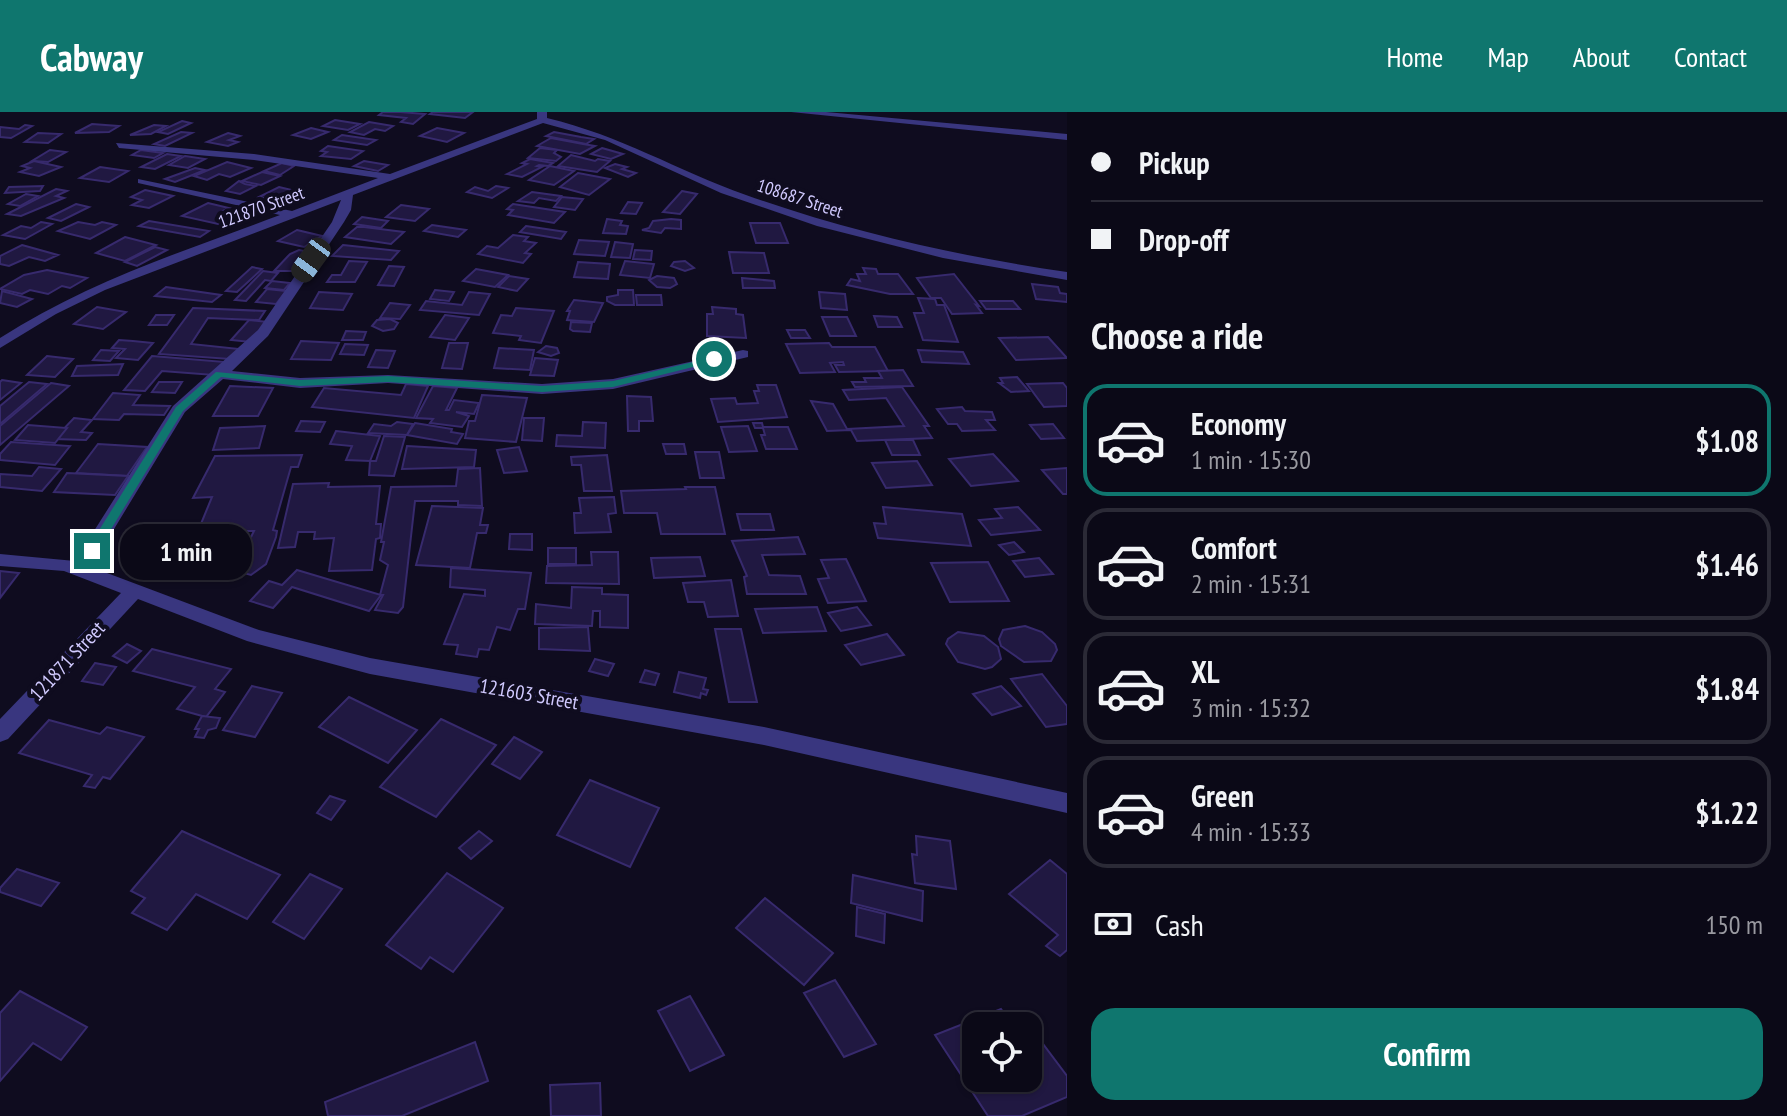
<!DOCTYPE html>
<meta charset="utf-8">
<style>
:root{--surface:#0b0917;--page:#191724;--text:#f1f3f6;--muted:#9a9aa1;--line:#2b2a36;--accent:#0f766e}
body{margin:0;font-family:"PT Sans Narrow",sans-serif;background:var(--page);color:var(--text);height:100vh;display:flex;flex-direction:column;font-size:30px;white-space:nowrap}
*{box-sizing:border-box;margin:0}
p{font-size:26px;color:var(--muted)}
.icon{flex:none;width:44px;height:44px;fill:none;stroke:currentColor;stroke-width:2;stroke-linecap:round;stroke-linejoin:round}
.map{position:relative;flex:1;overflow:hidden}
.side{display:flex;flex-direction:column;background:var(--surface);width:720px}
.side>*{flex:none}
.hud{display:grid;align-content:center;height:176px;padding:0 24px;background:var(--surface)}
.buttons{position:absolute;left:962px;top:900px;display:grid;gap:16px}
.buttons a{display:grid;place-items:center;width:80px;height:80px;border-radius:16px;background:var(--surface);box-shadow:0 2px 6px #0004,0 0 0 2px var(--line);font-size:40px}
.end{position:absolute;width:36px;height:36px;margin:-18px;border:10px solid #0f766e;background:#fff;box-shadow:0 0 0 4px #fff}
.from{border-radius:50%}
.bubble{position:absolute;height:56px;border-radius:24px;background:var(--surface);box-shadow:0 2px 6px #0004,0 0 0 2px var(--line);font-size:26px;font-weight:800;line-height:56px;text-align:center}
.car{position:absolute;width:24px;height:48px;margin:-24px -12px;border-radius:10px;box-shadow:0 0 6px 2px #0007;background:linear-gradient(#222 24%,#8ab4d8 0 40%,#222 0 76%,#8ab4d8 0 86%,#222 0)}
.hud b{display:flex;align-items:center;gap:28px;height:76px;font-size:30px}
.hud b+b{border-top:2px solid var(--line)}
.hud i{width:20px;height:20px;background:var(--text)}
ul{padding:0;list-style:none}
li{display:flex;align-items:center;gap:24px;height:112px;margin:0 16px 12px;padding:0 8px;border:4px solid var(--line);border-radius:24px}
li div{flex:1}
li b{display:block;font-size:30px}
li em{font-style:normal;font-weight:800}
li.current{border-color:var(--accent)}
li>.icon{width:72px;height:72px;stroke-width:1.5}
h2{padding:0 24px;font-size:36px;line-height:96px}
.pay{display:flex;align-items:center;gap:20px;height:88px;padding:0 24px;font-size:30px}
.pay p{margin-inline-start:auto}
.action{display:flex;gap:16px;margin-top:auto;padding:16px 24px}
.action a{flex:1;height:92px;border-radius:24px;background:var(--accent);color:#fff;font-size:32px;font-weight:800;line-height:92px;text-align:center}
header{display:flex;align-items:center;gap:48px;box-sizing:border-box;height:112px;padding:0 40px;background:var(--accent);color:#fff}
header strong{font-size:38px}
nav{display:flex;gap:44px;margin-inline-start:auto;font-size:28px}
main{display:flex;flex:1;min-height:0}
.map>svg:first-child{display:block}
</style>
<header>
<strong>Cabway</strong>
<nav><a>Home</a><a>Map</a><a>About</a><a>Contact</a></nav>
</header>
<main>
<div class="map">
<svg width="1067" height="1004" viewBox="0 0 1067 1004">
<rect width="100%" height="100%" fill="#0f0c1f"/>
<g fill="#201841" stroke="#372a6d" stroke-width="2">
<polygon points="383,0 400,0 425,2 413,12 401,10 406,6 379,3"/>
<polygon points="433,0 473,0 465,6 430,2"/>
<polygon points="335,8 360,12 348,18 323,14"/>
<polygon points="182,9 191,11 168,22 158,20"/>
<polygon points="369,10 393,14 385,19 375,17 364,23 350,20"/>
<polygon points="92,12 119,14 109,20 75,21"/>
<polygon points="25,13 32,14 11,26 0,25 0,15 19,17"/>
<polygon points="154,13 166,14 151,22 130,23"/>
<polygon points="311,16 328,20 311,27 293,23"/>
<polygon points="437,16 464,21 447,30 420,24"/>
<polygon points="181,20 192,21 165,34 154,32"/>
<polygon points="554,20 581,25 594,27 586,32 546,24"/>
<polygon points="38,21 61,22 48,31 25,30"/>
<polygon points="228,21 240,24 229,28 238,30 228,34 207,30"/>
<polygon points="342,23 376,28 367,33 334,28"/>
<polygon points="551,26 583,32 595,34 580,42 537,34"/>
<polygon points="328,34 363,39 351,47 321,44 327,40 321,39"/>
<polygon points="540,36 557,38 554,41 561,45 556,49 528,46"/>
<polygon points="602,36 623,42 611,47 591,42"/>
<polygon points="50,38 66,40 48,50 32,49"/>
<polygon points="141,38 163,41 154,46 132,43"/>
<polygon points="167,42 181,44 155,57 141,55"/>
<polygon points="571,43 595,49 598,47 610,49 597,60 558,54"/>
<polygon points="185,44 205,47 188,56 169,53"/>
<polygon points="530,47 553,51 548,54 539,53 537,54 542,55 522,65 507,62 527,52 522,51"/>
<polygon points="34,49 61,55 39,64 20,60 30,56 22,54"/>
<polygon points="364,49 388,53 378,59 354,54"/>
<polygon points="227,50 251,56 230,65 219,62 207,68 194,64"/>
<polygon points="282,51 294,54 280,63 264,59"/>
<polygon points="615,52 627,55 622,57 636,61 628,65 605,56"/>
<polygon points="550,54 574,59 554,73 529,68"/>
<polygon points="100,55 128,59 109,70 80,66"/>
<polygon points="195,56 205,58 175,70 165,67"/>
<polygon points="262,60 280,64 261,73 242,69"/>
<polygon points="578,61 610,67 589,83 560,75"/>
<polygon points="239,69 245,72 256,74 240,82 226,79"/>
<polygon points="43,74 40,79 5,81 9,75"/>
<polygon points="496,74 508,76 492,86 467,80 475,75 488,79"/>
<polygon points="279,75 300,80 280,90 259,85"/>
<polygon points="56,77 67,79 56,84 64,86 21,104 7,102"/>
<polygon points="145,78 173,84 149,96 132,93 142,88 131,85"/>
<polygon points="682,79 697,82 680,102 663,100"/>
<polygon points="532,80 561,84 556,89 539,86 534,91 518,89"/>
<polygon points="26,82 38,84 20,94 8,92"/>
<polygon points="562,85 583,87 575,98 554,95"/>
<polygon points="628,90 642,91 636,102 621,101"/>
<polygon points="208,91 229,96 223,99 245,104 227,114 182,104"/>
<polygon points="76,92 89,95 61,109 48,106"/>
<polygon points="513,92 565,100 554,111 508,103 513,98 507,97"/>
<polygon points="401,93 429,97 415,109 386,105"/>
<polygon points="362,105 388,109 381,116 354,112"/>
<polygon points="607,107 622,109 620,113 628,114 626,122 603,121"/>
<polygon points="671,107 681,108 681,117 665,116 661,121 642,118 649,116 653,109"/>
<polygon points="149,109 209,119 200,125 139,114"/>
<polygon points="41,110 52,112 25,127 3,123 21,114 31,116"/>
<polygon points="78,110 95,113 102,110 116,113 90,127 58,119"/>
<polygon points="750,111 780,111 788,131 756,131"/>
<polygon points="432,113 466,118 458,125 424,119"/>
<polygon points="526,114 566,120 561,127 520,120"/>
<polygon points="357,115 364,115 404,120 391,132 345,125"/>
<polygon points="297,118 322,124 304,135 278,129"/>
<polygon points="513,123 528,125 524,129 536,131 525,141 531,142 523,151 478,142 487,134 498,136"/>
<polygon points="125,125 156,133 125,149 96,141"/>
<polygon points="579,128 609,130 605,144 574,142"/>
<polygon points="615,130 633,132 630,146 611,145"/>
<polygon points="22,133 58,143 45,149 29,145 9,154 0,152 0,144"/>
<polygon points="343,133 399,139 391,148 332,144"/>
<polygon points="155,135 167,138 137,154 125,150"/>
<polygon points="299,138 309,140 302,150 306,150 298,159 274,159 290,142"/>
<polygon points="635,138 652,139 651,148 633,147"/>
<polygon points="729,140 764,141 769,161 733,161"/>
<polygon points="349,149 367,150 355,170 327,170 332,163 341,163"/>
<polygon points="625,149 654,152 650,166 620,163"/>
<polygon points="685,149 694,156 685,159 671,154 674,150"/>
<polygon points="578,150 610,152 608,167 574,165"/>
<polygon points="389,154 404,155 394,174 378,173"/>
<polygon points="252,155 262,157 237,180 226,179"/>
<polygon points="863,156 876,157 878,162 898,162 913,182 890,182 847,173 851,167 860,169 857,162 866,162"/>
<polygon points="476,157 508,163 495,175 463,169"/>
<polygon points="47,158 87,166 70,176 62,174 48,182 30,178 22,182 0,177 24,163"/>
<polygon points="263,159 278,161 271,169 265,168 246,189 235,188"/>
<polygon points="954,162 979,194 976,193 982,201 952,202 941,186 931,186 917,166"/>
<polygon points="509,164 528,167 517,179 498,175"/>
<polygon points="657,164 674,166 677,172 670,176 657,175 649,168"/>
<polygon points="742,166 774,169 775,176 743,176"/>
<polygon points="272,169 290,171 284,178 265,176"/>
<polygon points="1032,172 1058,175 1060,181 1067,182 1067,190 1036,187"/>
<polygon points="166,175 221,183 212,190 155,184"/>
<polygon points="267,177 286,179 276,192 256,190"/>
<polygon points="435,178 454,180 449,189 430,187"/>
<polygon points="618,178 633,178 634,193 615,193 607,189 607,185 618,183"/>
<polygon points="2,179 32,187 17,195 0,191"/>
<polygon points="319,180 352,182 343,198 310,196"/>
<polygon points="469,180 490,182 479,203 420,198 426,189 462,193"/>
<polygon points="819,180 845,182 847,198 821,196"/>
<polygon points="636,183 661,183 662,193 637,193"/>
<polygon points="918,186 935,187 937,193 944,193 958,230 923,228 914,201 924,201"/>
<polygon points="574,188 603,191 594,210 567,208 570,199 567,199"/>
<polygon points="980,189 1013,189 1020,197 986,197"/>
<polygon points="390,191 410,193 400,207 380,206"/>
<polygon points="97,195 126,200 103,217 74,212"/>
<polygon points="712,195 736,197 736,202 743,203 746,226 707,224 707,202 713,202"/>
<polygon points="193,196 265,199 259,208 208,206 191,232 239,237 230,247 159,242"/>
<polygon points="516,196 554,199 541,231 519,228 521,224 493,221 501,203 512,204"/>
<polygon points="156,203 174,203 167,213 149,213"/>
<polygon points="445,203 469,206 455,228 430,225"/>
<polygon points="874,204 897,205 902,215 878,215"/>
<polygon points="822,205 847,205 856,224 830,224"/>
<polygon points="390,207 398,211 394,217 383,219 372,214 377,208"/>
<polygon points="249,208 268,210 251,230 231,228"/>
<polygon points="571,210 592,211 590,220 573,219 570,217"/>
<polygon points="787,218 805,218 810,226 791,226"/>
<polygon points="346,219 366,220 363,228 342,228"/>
<polygon points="1048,225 1067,246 1016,248 999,226"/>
<polygon points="119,228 133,229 153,231 138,248 116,246 125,237 112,236"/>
<polygon points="301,229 339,231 331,248 291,247"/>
<polygon points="449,231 468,231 462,257 442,256"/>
<polygon points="829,231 832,235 875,235 888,259 839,260 835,253 844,253 843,250 830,251 835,260 800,261 786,232"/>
<polygon points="345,232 368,233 364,243 340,242"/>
<polygon points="546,234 557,236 559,241 551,244 538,240"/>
<polygon points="499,236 534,238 530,258 494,256"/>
<polygon points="101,238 119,239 110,249 93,248"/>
<polygon points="376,238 395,239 388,256 368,255"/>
<polygon points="918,238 963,240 969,252 922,250"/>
<polygon points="47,244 73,247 55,265 27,263"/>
<polygon points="152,244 225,250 214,263 162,259 145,279 124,278"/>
<polygon points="535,246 558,248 554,264 530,263"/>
<polygon points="123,252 118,263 72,264 77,254"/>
<polygon points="903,258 913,274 855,275 852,270 866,270 864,266 882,266 878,259"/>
<polygon points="1017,265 1029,279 1011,280 999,271 1003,271 1000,266"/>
<polygon points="2,268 21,271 0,288 0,270"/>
<polygon points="29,270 47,272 0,312 0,294"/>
<polygon points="159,270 182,270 175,281 152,280"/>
<polygon points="51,271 69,274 0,333 0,314"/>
<polygon points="1063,271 1067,276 1067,294 1044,295 1027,272"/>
<polygon points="406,272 428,274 414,306 312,295 324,276 401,283"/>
<polygon points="757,273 776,273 787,305 718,310 711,287 735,286 737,292 758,291 754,279 759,279"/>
<polygon points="230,274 273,276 258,304 213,304"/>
<polygon points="433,274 457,276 446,298 449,298 454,288 479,291 474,302 456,300 469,304 462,315 430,311 433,307 416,306"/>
<polygon points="902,275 929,314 924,314 932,326 857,329 851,318 827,319 811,289 833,292 847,317 904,314 886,286 849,288 843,278"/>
<polygon points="113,281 140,283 133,293 170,294 164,303 124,302 119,308 93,307"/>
<polygon points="482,283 527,286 516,330 465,326 469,309 475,309"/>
<polygon points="627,284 651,285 653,309 639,309 639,319 628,319"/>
<polygon points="962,295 965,299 992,300 995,308 986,308 995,318 962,319 957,312 948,312 937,297"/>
<polygon points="74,306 92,308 81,320 92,321 86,328 54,327"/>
<polygon points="524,306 544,306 542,329 522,328"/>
<polygon points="301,309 325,310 320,320 296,319"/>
<polygon points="397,310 413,312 407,323 368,321 374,312 391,314"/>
<polygon points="583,310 606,311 605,336 556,334 557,323 582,324"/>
<polygon points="415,311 452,317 451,320 463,322 457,332 407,323"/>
<polygon points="753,311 762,311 763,315 788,315 797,337 766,337 761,323 765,323 763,316 755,316"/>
<polygon points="1053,312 1064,326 1041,327 1030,313"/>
<polygon points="28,313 67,316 55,331 15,328"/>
<polygon points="265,314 259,336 213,338 220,316"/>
<polygon points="748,314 757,339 729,340 721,315"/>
<polygon points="336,319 380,324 370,349 346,348 352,334 330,332"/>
<polygon points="384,324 405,325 394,364 369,363 370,349 376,349"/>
<polygon points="885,328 913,328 920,343 892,343"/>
<polygon points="11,330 70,334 55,353 0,348 0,342"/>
<polygon points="98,332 147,335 127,364 76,361"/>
<polygon points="663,332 684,332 686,342 666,342"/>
<polygon points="407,334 476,338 474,355 402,357"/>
<polygon points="519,335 527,359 504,361 497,338"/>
<polygon points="695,340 719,340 724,366 700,366"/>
<polygon points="993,342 1018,369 971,374 949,347"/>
<polygon points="302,343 298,355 291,355 273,418 277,419 276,425 266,452 251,463 221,455 237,445 243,425 251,425 254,419 198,419 212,385 193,386 215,344"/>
<polygon points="607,343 612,379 584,379 581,353 572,353 571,345"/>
<polygon points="917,349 932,373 886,376 872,351"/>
<polygon points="39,355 61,357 42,379 0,375 0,362 32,364"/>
<polygon points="480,356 482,394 458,393 458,389 415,389 403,495 398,501 375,498 383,483 380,483 388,453 380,448 384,430 381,430 391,375 456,374 458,357"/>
<polygon points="1067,356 1067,382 1063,382 1042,358"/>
<polygon points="67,361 128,364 115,383 54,380"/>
<polygon points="329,371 328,375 380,374 376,412 381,412 380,426 376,427 372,458 329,459 334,426 314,427 315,420 298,420 295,435 278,436 293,372"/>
<polygon points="685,375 715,375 725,422 661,422 657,401 624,401 621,379 686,377"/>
<polygon points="614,385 616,401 608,402 611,420 575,421 574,401 581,401 579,386"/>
<polygon points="432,394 483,396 480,413 488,413 486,421 477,421 470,456 416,453"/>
<polygon points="883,395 962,402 971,434 878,426 874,411 886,412"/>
<polygon points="1018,395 1040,418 991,423 979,408 1002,406 995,397"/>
<polygon points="737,402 770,402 774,418 741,418"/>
<polygon points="222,421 236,429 227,444 204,449 190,440 199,426"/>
<polygon points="510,422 532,422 532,438 509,437"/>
<polygon points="798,425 805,442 762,443 769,463 800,464 806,482 747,482 744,465 747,464 732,429"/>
<polygon points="1014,430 1024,440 1009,443 999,433"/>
<rect x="548" y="436" width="28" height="16"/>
<polygon points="591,440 618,440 619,472 546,471 547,454 592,453"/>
<polygon points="700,445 705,464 654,466 651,446"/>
<polygon points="1039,446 1053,462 1025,465 1013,449"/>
<polygon points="846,447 866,489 828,491 818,467 829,466 821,448"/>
<polygon points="988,450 1009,489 950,490 931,451"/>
<polygon points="451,456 531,461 525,497 518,497 510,518 497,515 489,538 479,537 477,545 456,542 458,533 444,532 464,482 485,484 485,478 450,475"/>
<polygon points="297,458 381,483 369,499 292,475 273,496 250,489 269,469 282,473"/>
<polygon points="0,459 19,461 0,486"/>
<polygon points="731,468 738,504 708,505 704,490 688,490 683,471"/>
<polygon points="572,475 602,476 602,482 628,483 628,516 600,515 600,499 593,499 592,514 535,512 536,492 571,496"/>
<polygon points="817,495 826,519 763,521 755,497"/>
<polygon points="857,495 871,513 841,519 828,501"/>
<polygon points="1025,514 1042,520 1055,532 1057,538 1051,549 1024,550 1001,534 999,527 1003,518"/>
<polygon points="588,515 590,539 539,537 539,516"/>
<polygon points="715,517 741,517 757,590 729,590"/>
<polygon points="958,520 984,524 998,535 1001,547 992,555 985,557 958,550 946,532 948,527"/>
<polygon points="887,522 904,543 861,553 845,533"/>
<polygon points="127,532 141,539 127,551 113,544"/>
<polygon points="152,537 231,557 215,577 225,580 206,605 177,597 195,575 133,559"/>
<polygon points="595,547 614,552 608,564 589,559"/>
<polygon points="95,551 116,555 103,573 82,569"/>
<polygon points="645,558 659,562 655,573 640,570"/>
<polygon points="679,560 706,566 703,577 708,578 706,583 701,581 700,586 674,580"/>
<polygon points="1042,562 1067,594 1067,612 1046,615 1011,567"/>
<polygon points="252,574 282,581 255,625 223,618"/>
<polygon points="1001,574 1021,594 992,603 973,582"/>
<polygon points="349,585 417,618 388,651 319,615"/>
<polygon points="202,604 220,606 216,616 208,618 204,626 195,625 199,617 195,617"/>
<polygon points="441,607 496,633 436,705 380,675"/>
<polygon points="49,608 100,622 107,615 144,625 110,667 103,665 95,676 84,674 92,663 19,641"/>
<polygon points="514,625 542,640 520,667 492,652"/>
<polygon points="590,668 659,696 630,755 557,723"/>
<polygon points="330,684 345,689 331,708 317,701"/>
<polygon points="182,719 280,763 247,807 196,782 167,818 132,801 145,786 131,779"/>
<polygon points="479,719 492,729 471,747 459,736"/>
<polygon points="916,724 950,729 956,777 915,771 912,742 917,743"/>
<polygon points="1050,748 1067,762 1067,838 1060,844 1046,834 1058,823 1009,782"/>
<polygon points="17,757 59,771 41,794 0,780 0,776"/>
<polygon points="447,761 503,796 453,860 430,845 421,857 386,833"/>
<polygon points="310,762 342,777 304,827 273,810"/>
<polygon points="853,763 923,779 922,809 851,791"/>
<polygon points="765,786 833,841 804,873 736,816"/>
<polygon points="857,795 885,802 884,831 856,824"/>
<polygon points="835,868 876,932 844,945 804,881"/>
<polygon points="20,879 87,915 61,948 33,931 0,969 0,901"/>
<polygon points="690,884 724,943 690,959 658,899"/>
<polygon points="1001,897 1013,914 976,914 976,966 1028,966 1028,932 1040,928 1067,964 1067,985 1022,1004 988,1004 935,923"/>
<polygon points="475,930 488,969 402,1004 328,1004 325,990"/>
<polygon points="600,971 601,1004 551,1004 550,973"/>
</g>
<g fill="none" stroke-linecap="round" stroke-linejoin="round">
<g fill="#39367f" fill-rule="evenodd">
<path d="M537 0H547V6C622 24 676 58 746 83 850 120 957 144 1067 160V168L943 146 817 114 721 81 605 28 543 11 353 83 351 98 344 110 268 224 232 259 300 266 388 263 542 272 613 267 743 238 748 239V245L613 277 542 282 388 271 300 276 223 267 185 300 91 455 259 518 370 546 764 615 1067 681V701L764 633 370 562 247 529 138 487 8 627 0 630V607L121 481 64 459 0 454V442L75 449 173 294 258 218 332 110 341 88 105 178 56 202 0 236V226C87 170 184 139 280 103L138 71V67L292 99 378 66 254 48 119 36 116 31 254 42 390 62 537 7Z"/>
<polygon points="791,0 826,0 1067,22 1067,28"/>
</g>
</g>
<polygon fill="#0f766e" points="714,245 717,249 613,275 542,280 388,270 300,274 221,265 183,299 96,442 86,439 176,295 216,260 300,268 388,264 542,274 613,269"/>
<g text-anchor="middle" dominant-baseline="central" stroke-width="8" stroke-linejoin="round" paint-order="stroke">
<g font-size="18" fill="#d1caff" stroke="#0f0c1f">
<text transform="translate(800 86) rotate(18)">108687 Street</text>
<text transform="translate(261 95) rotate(-20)">121870 Street</text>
</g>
<g font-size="20" fill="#d1caff" stroke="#0f0c1f">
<text transform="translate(67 549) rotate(-47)">121871 Street</text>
<text transform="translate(529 582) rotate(10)">121603 Street</text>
</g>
</g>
</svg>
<div class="buttons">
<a><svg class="icon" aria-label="locate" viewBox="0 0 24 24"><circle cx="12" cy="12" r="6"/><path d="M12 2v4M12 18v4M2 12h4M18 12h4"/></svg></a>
</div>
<i class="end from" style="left:714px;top:247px"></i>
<i class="end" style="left:92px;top:439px"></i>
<div class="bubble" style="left:120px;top:412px;width:132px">1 min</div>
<i class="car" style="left:311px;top:148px;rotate:216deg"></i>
</div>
<section class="side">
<div class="hud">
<b><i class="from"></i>Pickup</b>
<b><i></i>Drop-off</b>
</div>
<h2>Choose a ride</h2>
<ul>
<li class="current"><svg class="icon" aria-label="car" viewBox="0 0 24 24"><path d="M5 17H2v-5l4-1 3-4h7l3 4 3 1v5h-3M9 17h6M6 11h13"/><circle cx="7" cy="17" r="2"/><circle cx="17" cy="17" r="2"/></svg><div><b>Economy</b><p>1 min · 15:30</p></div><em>$1.08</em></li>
<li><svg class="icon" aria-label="car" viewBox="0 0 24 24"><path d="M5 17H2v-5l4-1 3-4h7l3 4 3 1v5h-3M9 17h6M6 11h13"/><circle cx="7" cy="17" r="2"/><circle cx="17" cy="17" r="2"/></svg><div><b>Comfort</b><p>2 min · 15:31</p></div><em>$1.46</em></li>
<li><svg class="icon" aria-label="car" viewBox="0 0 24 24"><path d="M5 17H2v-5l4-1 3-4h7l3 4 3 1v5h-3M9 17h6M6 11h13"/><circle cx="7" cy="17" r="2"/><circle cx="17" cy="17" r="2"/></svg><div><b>XL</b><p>3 min · 15:32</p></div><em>$1.84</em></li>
<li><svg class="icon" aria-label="car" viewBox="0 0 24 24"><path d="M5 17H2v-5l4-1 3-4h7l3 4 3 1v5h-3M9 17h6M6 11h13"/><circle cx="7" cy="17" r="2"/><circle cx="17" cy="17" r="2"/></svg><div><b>Green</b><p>4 min · 15:33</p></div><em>$1.22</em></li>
</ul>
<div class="pay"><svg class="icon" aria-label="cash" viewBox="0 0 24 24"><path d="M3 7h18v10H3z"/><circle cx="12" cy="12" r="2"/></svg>Cash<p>150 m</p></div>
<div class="action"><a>Confirm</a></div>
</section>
</main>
